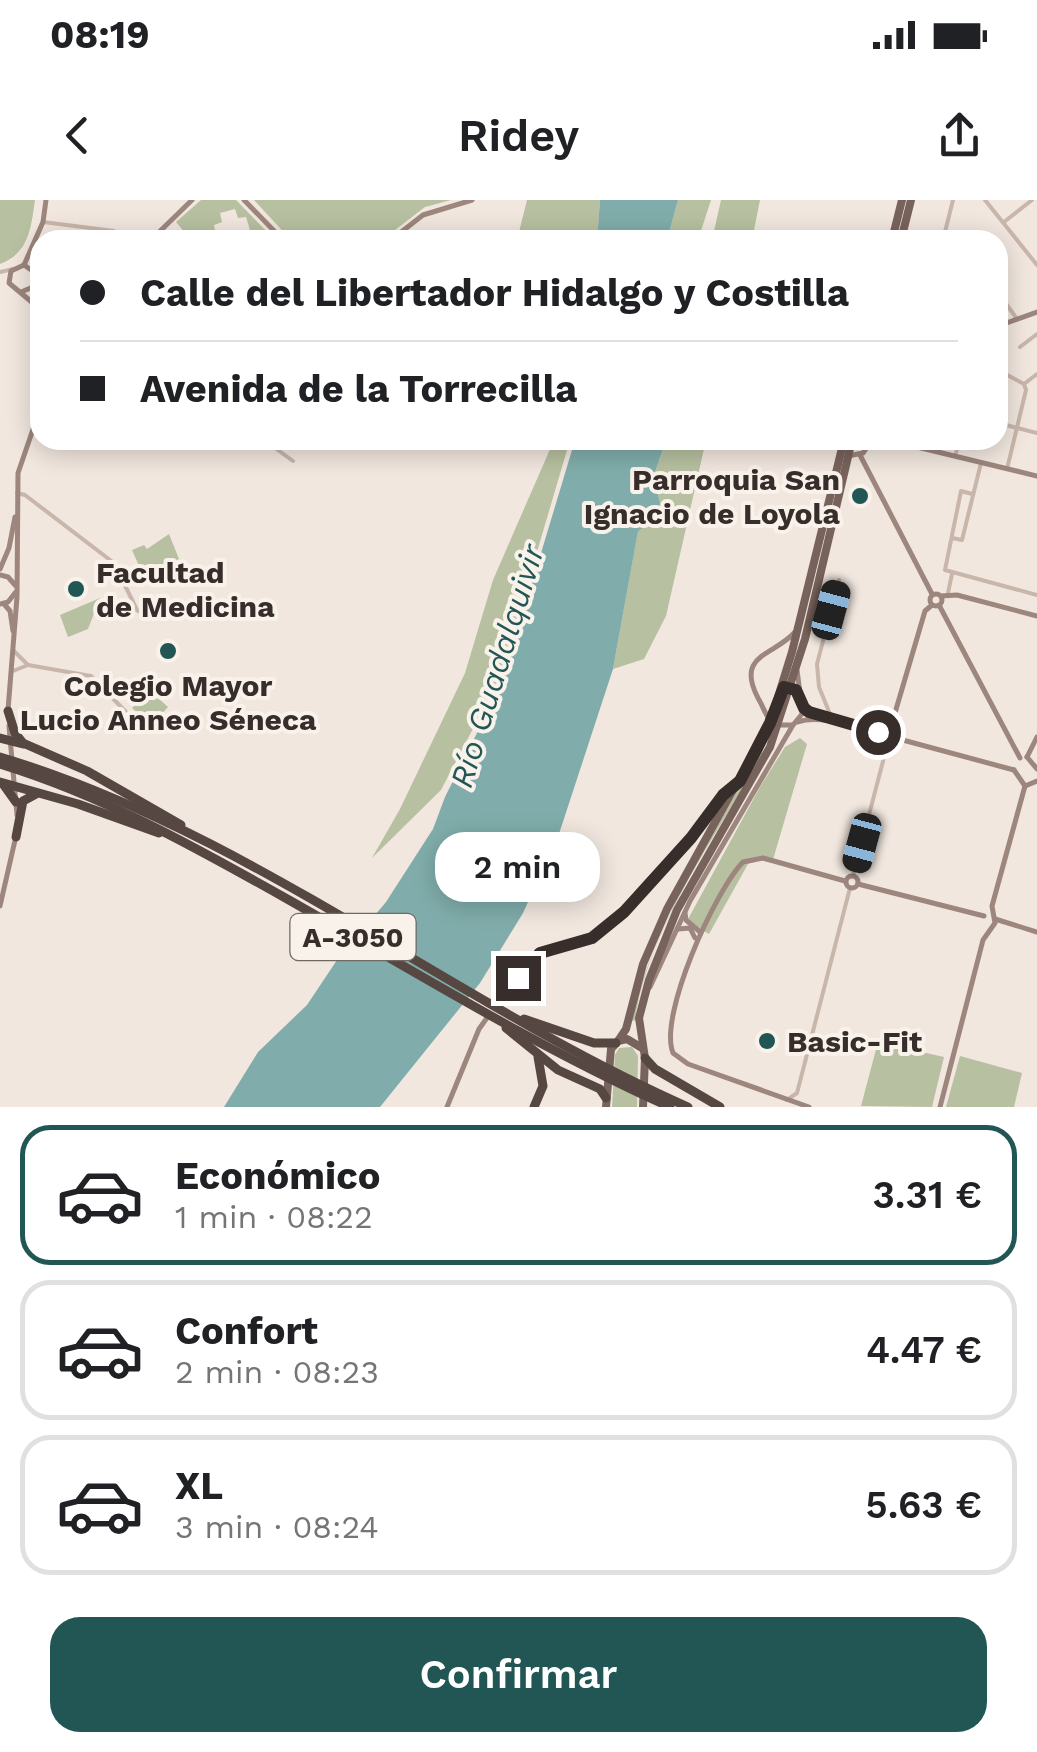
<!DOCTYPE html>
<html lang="es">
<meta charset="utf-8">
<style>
:root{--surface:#fff;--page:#f2f2f2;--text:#202124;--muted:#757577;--line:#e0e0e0;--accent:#225655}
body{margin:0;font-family:"Work Sans",sans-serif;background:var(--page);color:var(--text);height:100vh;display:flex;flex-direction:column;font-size:38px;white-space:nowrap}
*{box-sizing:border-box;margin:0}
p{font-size:32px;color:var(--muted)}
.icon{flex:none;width:55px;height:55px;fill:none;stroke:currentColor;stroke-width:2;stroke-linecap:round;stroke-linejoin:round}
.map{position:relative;height:907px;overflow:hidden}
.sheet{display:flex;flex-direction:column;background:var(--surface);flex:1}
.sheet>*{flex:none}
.hud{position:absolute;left:30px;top:30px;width:978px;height:220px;border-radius:30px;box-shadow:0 5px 25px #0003;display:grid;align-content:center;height:220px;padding:0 50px;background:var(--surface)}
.end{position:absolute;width:45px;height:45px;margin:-22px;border:12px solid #372d2a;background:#fff;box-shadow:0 0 0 5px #fff}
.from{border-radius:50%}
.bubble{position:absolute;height:70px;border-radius:30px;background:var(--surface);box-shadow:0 5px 25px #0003;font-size:32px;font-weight:600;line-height:70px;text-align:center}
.car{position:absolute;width:30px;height:60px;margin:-30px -15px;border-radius:12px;box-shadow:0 0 8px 2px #0007;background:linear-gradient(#222 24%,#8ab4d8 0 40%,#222 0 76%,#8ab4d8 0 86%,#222 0)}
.hud b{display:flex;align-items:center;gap:35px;height:95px;font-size:38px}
.hud b+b{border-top:2px solid var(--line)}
.hud i{width:25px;height:25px;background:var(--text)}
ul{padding:18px 0 0;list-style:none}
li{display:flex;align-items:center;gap:30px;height:140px;margin:0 20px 15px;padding:0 30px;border:5px solid var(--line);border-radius:30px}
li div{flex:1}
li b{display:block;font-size:38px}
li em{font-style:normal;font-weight:600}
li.selected{border-color:var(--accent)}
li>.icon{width:90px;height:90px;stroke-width:1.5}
.cta{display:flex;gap:20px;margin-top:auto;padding:20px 50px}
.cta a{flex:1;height:115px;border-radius:30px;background:var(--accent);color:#fff;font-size:40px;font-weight:600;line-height:115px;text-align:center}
.status{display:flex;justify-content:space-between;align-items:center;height:70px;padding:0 50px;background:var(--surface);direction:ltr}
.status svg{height:28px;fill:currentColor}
header{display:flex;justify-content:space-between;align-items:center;height:130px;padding:0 50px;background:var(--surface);font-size:45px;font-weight:600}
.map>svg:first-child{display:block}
</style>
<div class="status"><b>08:19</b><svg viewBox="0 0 49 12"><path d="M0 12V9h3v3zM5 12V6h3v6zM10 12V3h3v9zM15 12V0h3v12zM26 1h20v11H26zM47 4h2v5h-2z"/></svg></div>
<header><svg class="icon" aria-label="back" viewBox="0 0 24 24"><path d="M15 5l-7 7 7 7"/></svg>Ridey<svg class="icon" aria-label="share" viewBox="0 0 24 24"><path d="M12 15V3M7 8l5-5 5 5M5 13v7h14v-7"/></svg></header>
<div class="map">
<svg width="1037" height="907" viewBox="0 0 1037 907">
<rect width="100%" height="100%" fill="#f1e7df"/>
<g fill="#b7c0a0">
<path d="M0 0H35C31 28 29 53 0 64Z"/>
<polygon points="201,0 236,0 275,40 253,40 246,17 238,18 235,9 220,13 222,22 214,25 217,40 191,40 176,22"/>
<polygon points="254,0 451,0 425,7 382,40 291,40"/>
<polygon points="527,0 600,0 597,40 517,40"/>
<polygon points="678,0 711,0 698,40 667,40"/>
<polygon points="721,0 760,0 752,40 712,40"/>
<polygon points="554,240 570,240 500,477 441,590 372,658 400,609 465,473 493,380"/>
<polygon points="666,240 706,240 666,416 644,459 613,469 638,330 660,302 653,278"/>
<polygon points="169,334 179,359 167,364 168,369 143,375 132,350 144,345 147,349"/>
<polygon points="100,398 88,429 68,437 60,415"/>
<polygon points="149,490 168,507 151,526 132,508"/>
<path d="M768 533 761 557C717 634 646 733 635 821L631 820C658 713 718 630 768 533Z"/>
<polygon points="800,538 807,544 772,663 760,660 748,664 709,734 687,721 760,587 785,547"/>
<polygon points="878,842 944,857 932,907 861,906"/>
<polygon points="632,847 638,856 637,907 612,907 615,855 619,848"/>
<polygon points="960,856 1022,873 1014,907 946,907"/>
</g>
<g fill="#80adab">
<polygon points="600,0 678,0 667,40 597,40"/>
<polygon points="575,240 666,240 653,278 660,302 658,318 638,331 613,469 558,637 523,713 480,783 380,907 224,907 258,852 307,805 337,760 386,702 433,629 445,597 502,483"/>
</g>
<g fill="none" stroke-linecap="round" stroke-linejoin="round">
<g stroke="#c9b6ab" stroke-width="4">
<polyline points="985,0 1037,65"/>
<polyline points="43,22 114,31"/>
<polyline points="1004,22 1032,0"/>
<polyline points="943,40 953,0"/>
<polyline points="0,72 13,69"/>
<polyline points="1002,98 1017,119"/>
<polyline points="1020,147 1037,134"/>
<polyline points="998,170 1024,184"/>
<polyline points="998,223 1037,233"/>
<polyline points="264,240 293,261"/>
<polyline points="955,256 959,243"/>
<polyline points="1007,269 1026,190 1024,184 1037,174"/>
<polyline points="17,293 25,295 114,363 137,410 146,416"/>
<polyline points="972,294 961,291 945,370 1037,395"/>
<polyline points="952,338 962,340 981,263"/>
<polyline points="948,393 952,374"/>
<polyline points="14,451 28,465"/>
<polyline points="13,471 28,465 91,476 126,512"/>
<polyline points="832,519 819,487 817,464 839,380"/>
<polyline points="853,676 887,546"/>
<polyline points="787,900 797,893 850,688"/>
</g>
<g stroke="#9c867d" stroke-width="5">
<polyline points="244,0 283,40"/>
<polyline points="151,40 192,0"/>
<polyline points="391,40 423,15 472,0"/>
<polyline points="24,65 43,22 46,0"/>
<polyline points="24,65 11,71 9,83 40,109"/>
<polyline points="24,65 40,76"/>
<polyline points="21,92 33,87 35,74"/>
<polyline points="998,126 1037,112"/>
<polyline points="888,240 1037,276"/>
<polyline points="860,255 932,394"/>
<polyline points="848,256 863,253 872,240"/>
<polyline points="0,369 9,348 15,317"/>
<polyline points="0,375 8,377 15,385"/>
<circle cx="936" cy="400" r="6"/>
<polyline points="941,396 957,395 1037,416"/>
<polyline points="0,404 8,402 15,393"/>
<polyline points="4,404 10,411 13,431"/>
<polyline points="939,405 1020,558"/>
<polyline points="797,470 800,493"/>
<path d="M790 487 801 496 802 514 793 525H774C766 518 764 508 758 498 735 454 774 456 795 432"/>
<polyline points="804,508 857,527"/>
<polyline points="8,510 17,397 18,273 40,209"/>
<path d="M797 522C822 514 870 528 887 546H893L899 539"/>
<polyline points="9,526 12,560"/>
<polyline points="899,539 1014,570"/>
<polyline points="882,541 882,534 892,523 925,411 932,405"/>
<polyline points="1027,557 1037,537"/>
<polyline points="1027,557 1037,569"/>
<polyline points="1014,570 1025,586"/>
<polyline points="13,571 17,615"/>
<polyline points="1025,586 1037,581"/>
<circle cx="852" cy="682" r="6"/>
<polyline points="858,684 984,716"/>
<polyline points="0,706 16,636"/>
<polyline points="685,713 686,720 700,732"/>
<polyline points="995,719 1037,732"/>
<polyline points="678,729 690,728 695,738"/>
<polyline points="650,787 690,701 793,525"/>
<polyline points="496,806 540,753 592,739 619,717 691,639 734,584"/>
<polyline points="447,907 479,829 489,815"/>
<path d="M809 907 688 864 673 853C658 816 715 691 743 662L763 658 845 681"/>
<polyline points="940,907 983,740 995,723 992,706 1025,586"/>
</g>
<g stroke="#78635c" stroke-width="8">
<polyline points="892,40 902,0"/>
<polyline points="901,40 911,0"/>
<polyline points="618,841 626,829 643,764 667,709 770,523 792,452 844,240"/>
<polyline points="606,907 611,849 618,841 627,839 642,848"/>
<polyline points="643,907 645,858 639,818 649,780 677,710 770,547 805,439 852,240"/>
</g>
<g stroke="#574742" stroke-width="9">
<polyline points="8,511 15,533 23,543 87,571 181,625"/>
<polyline points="0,538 23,544"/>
<path d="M0 557C248 631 453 803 688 907"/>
<path d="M0 564C104 596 195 647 289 700 414 771 538 848 670 907"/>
<polyline points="0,582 78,604 159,633"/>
<polyline points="3,584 16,602"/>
<polyline points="16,637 23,601 36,594"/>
<polyline points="524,819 594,843 616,843"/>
<polyline points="506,828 558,870 600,889 606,898"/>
<polyline points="645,858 655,869 720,907"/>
<polyline points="534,907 543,886 538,857"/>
</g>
</g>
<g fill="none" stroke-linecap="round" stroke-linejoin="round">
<polyline stroke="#372d2a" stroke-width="12" points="518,778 540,753 592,738 624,712 691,638 723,595 740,581 770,523 784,487 796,490 804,508 809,512 878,532"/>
</g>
<g fill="#225655" stroke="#f9f2eb" stroke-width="4">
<circle cx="860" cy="296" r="10"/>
<circle cx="76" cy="389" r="10"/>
<circle cx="168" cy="451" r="10"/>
<circle cx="767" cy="841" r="10"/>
</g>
<g text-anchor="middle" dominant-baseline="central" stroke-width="8" stroke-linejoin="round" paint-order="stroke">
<rect fill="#f9f2eb" stroke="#716864" stroke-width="2.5" x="290.5" y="714" width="125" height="46" rx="8"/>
<g font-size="28" font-weight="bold" fill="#372d2a">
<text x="353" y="737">A-3050</text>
</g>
<g font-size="30" font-weight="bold" fill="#372d2a" stroke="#f9f2eb" text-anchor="start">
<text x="840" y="279" text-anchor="end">Parroquia San<tspan x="840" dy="34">Ignacio de Loyola</tspan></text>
<text x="96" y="372">Facultad<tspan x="96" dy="34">de Medicina</tspan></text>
<text x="168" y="485" text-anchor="middle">Colegio Mayor<tspan x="168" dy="34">Lucio Anneo Séneca</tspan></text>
<text x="787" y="841">Basic-Fit</text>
</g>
<g font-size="32" font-style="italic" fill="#225655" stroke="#f9f2eb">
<text transform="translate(497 466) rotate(-73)">Río Guadalquivir</text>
</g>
</g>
</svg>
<i class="end from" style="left:878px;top:532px"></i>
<i class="end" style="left:518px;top:778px"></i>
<div class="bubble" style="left:435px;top:632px;width:165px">2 min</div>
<i class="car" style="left:831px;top:410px;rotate:15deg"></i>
<i class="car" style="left:862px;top:643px;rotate:195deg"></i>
<div class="hud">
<b><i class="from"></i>Calle del Libertador Hidalgo y Costilla</b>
<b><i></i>Avenida de la Torrecilla</b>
</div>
</div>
<section class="sheet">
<ul>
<li class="selected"><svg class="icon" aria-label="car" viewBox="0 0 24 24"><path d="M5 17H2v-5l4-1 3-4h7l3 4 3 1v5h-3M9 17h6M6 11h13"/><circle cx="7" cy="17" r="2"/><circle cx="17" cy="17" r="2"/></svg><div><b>Económico</b><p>1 min · 08:22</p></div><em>3.31 €</em></li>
<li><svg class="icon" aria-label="car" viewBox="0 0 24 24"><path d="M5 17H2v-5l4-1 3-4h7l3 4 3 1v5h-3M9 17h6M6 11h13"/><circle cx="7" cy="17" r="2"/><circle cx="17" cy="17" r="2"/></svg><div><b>Confort</b><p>2 min · 08:23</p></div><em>4.47 €</em></li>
<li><svg class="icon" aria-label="car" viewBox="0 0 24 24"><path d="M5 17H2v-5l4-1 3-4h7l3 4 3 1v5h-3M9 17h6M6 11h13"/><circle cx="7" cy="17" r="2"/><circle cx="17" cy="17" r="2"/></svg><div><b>XL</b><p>3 min · 08:24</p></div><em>5.63 €</em></li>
</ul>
<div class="cta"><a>Confirmar</a></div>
</section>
